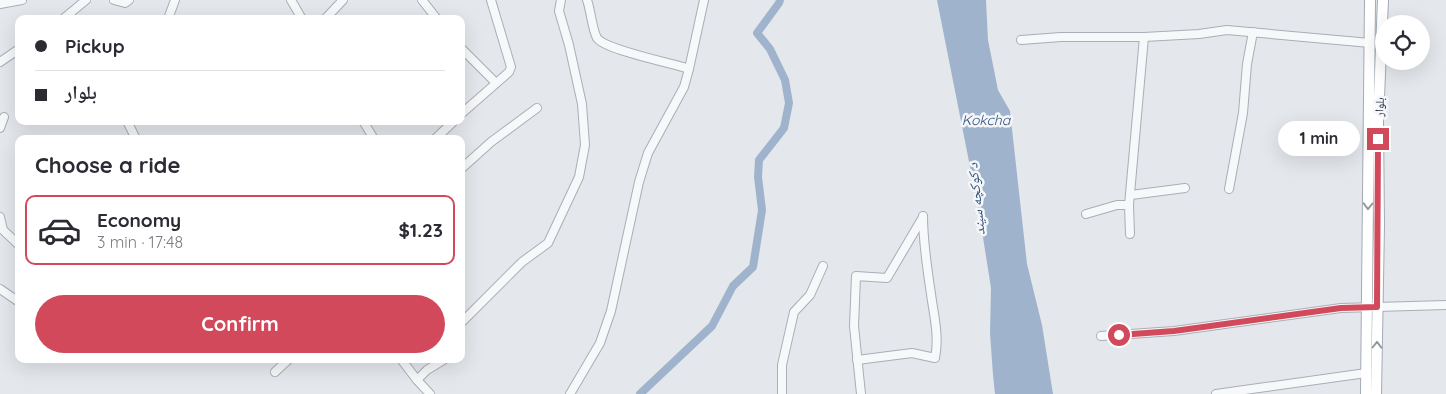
<!DOCTYPE html>
<meta charset="utf-8">
<style>
:root{--surface:#fff;--page:#f7f7f7;--text:#2b2b33;--muted:#7c7c81;--line:#e1e1e2;--accent:#d1495b}
body{margin:0;font-family:Quicksand,"Noto Naskh Arabic",sans-serif;background:var(--page);color:var(--text);height:100vh;display:flex;flex-direction:column;font-size:19px;white-space:nowrap}
*{box-sizing:border-box;margin:0}
p{font-size:16px;color:var(--muted)}
.icon{flex:none;width:28px;height:28px;fill:none;stroke:currentColor;stroke-width:2;stroke-linecap:round;stroke-linejoin:round}
.map{position:relative;flex:1;overflow:hidden}
.details{position:absolute;left:15px;top:135px;width:450px;height:228px;display:flex;flex-direction:column;background:var(--surface);border-radius:10px;box-shadow:0 5px 20px #0002}
.details>*{flex:none}
.top-card{position:absolute;left:15px;top:15px;width:450px;height:110px;border-radius:10px;box-shadow:0 5px 20px #0002;display:grid;align-content:center;height:110px;padding:0 20px;background:var(--surface)}
.controls{position:absolute;left:1375px;top:15px;display:grid;gap:10px}
.controls a{display:grid;place-items:center;width:55px;height:55px;border-radius:50%;background:var(--surface);box-shadow:0 5px 20px #0002;font-size:25px}
.end{position:absolute;width:22px;height:22px;margin:-11px;border:6px solid #d1495b;background:#fff;box-shadow:0 0 0 2px #fff}
.from{border-radius:50%}
.bubble{position:absolute;height:35px;border-radius:18px;background:var(--surface);box-shadow:0 5px 20px #0002;font-size:16px;font-weight:700;line-height:35px;text-align:center}
.top-card b{display:flex;align-items:center;gap:18px;height:48px;font-size:19px}
.top-card b+b{border-top:1px solid var(--line)}
.top-card i{width:12px;height:12px;background:var(--text)}
ul{padding:0;list-style:none}
li{display:flex;align-items:center;gap:15px;height:70px;margin:0 10px 8px;padding:0 10px;border:2px solid var(--line);border-radius:10px}
li div{flex:1}
li b{display:block;font-size:19px}
li em{font-style:normal;font-weight:700}
li.active{border-color:var(--accent)}
li>.icon{width:45px;height:45px;stroke-width:1.5}
h2{padding:0 20px;font-size:22px;line-height:60px}
.primary-button{display:flex;gap:10px;margin-top:auto;padding:10px 20px}
.primary-button a{flex:1;height:58px;border-radius:30px;background:var(--accent);color:#fff;font-size:20px;font-weight:700;line-height:58px;text-align:center}
.map>svg:first-child{display:block}
</style>
<div class="map">
<svg width="1446" height="394" viewBox="0 0 1446 394">
<rect width="100%" height="100%" fill="#e4e7ec"/>
<polygon fill="#9fb4cc" points="937,0 986,0 988,40 998,90 1010,111 1027,264 1042,325 1053,394 995,394 993,375 990,333 991,288 979,212"/>
<g fill="none" stroke-linecap="round" stroke-linejoin="round">
<polyline stroke="#9fb4cc" stroke-width="8" points="640,394 712,326 733,286 753,267 762,210 758,177 759,160 784,128 789,103 785,80 770,49 757,33 779,3 780,0"/>
<defs>
<g id="minor">
<polyline points="114,0 125,3 129,0"/>
<polyline points="291,0 302,19"/>
<polyline points="422,0 437,19"/>
<path d="M587 0C591 11 592 29 597 38 605 50 672 63 689 69"/>
<polyline points="0,4 22,0"/>
<polyline points="63,19 86,0"/>
<polyline points="168,19 175,0"/>
<polyline points="325,19 343,0"/>
<polyline points="1021,40 1061,37 1144,37 1199,34 1227,30 1370,43"/>
<polyline points="461,48 496,83"/>
<polyline points="0,62 19,49"/>
<polyline points="461,114 509,72 511,67 491,0"/>
<polyline points="127,121 136,139"/>
<polyline points="363,121 374,139"/>
<polyline points="0,128 4,117"/>
<polyline points="435,139 454,121"/>
<polyline points="461,169 491,142 537,108"/>
<polyline points="1229,189 1243,113 1247,64 1253,32"/>
<polyline points="1131,195 1185,188"/>
<polyline points="1086,214 1117,205 1129,205"/>
<polyline points="0,217 3,230 19,245"/>
<polyline points="1130,234 1129,205 1144,37"/>
<polyline points="0,289 19,302"/>
<polyline points="461,323 522,262 548,243 579,177 585,145 582,104 569,45 559,11 561,0"/>
<polyline points="1101,336 1174,331 1341,308 1446,305"/>
<polyline points="401,359 417,380"/>
<path d="M857 360 912 353 935 358C939 339 935 320 932 301 928 273 923 245 923 216"/>
<polyline points="275,372 289,359"/>
<polyline points="430,394 417,380 427,370 445,359"/>
<polyline points="570,394 600,343 611,311 639,182 648,153 684,87 689,69 704,0"/>
<polyline points="782,394 782,365 794,312 810,295 823,266"/>
<polyline points="861,394 854,326 856,276 887,278 923,217"/>
<polyline points="1216,394 1366,373"/>
</g>
<g id="major">
<polyline points="1366,394 1370,0"/>
<polyline points="1376,394 1379,225 1378,122 1383,0"/>
</g>
</defs>
<use href="#minor" stroke="#a9aeb7" stroke-width="10"/>
<use href="#major" stroke="#a3abb8" stroke-width="12"/>
<use href="#minor" stroke="#f7f8fa" stroke-width="8"/>
<use href="#major" stroke="#fff" stroke-width="10"/>
</g>
<defs><path id="oneway-chevron" d="M-2-3.5L2.5 0L-2 3.5" fill="none" stroke-width="1.6" stroke-linecap="round" stroke-linejoin="round" transform="scale(1.25)"/></defs>
<g stroke="#959aa2">
<use href="#oneway-chevron" transform="translate(1368 206) rotate(91)"/>
<use href="#oneway-chevron" transform="translate(1377 345) rotate(-89)"/>
</g>
<g fill="none" stroke-linecap="round" stroke-linejoin="round">
<polyline stroke="#d1495b" stroke-width="6" points="1119,335 1174,331 1341,308 1377,307 1378,139"/>
</g>
<g text-anchor="middle" dominant-baseline="central" stroke-width="5" stroke-linejoin="round" paint-order="stroke">
<g font-size="12" fill="#2b3445" stroke="#f4f6f9">
<text transform="translate(1379 107) rotate(-87)">بلوار</text>
</g>
<g font-size="14" font-style="italic" fill="#34527a" stroke="#f4f6f9">
<text x="986" y="120">Kokcha</text>
<text transform="translate(976 199) rotate(-96)">د کوکچه سیند</text>
</g>
</g>
</svg>
<div class="controls">
<a><svg class="icon" aria-label="locate" viewBox="0 0 24 24"><circle cx="12" cy="12" r="6"/><path d="M12 2v4M12 18v4M2 12h4M18 12h4"/></svg></a>
</div>
<i class="end from" style="left:1119px;top:335px"></i>
<i class="end" style="left:1378px;top:139px"></i>
<div class="bubble" style="left:1278px;top:121px;width:82px">1 min</div>
<div class="top-card">
<b><i class="from"></i>Pickup</b>
<b><i></i>بلوار</b>
</div>
<section class="details">
<h2>Choose a ride</h2>
<ul>
<li class="active"><svg class="icon" aria-label="car" viewBox="0 0 24 24"><path d="M5 17H2v-5l4-1 3-4h7l3 4 3 1v5h-3M9 17h6M6 11h13"/><circle cx="7" cy="17" r="2"/><circle cx="17" cy="17" r="2"/></svg><div><b>Economy</b><p>3 min · 17:48</p></div><em>$1.23</em></li>
</ul>
<div class="primary-button"><a>Confirm</a></div>
</section>
</div>
